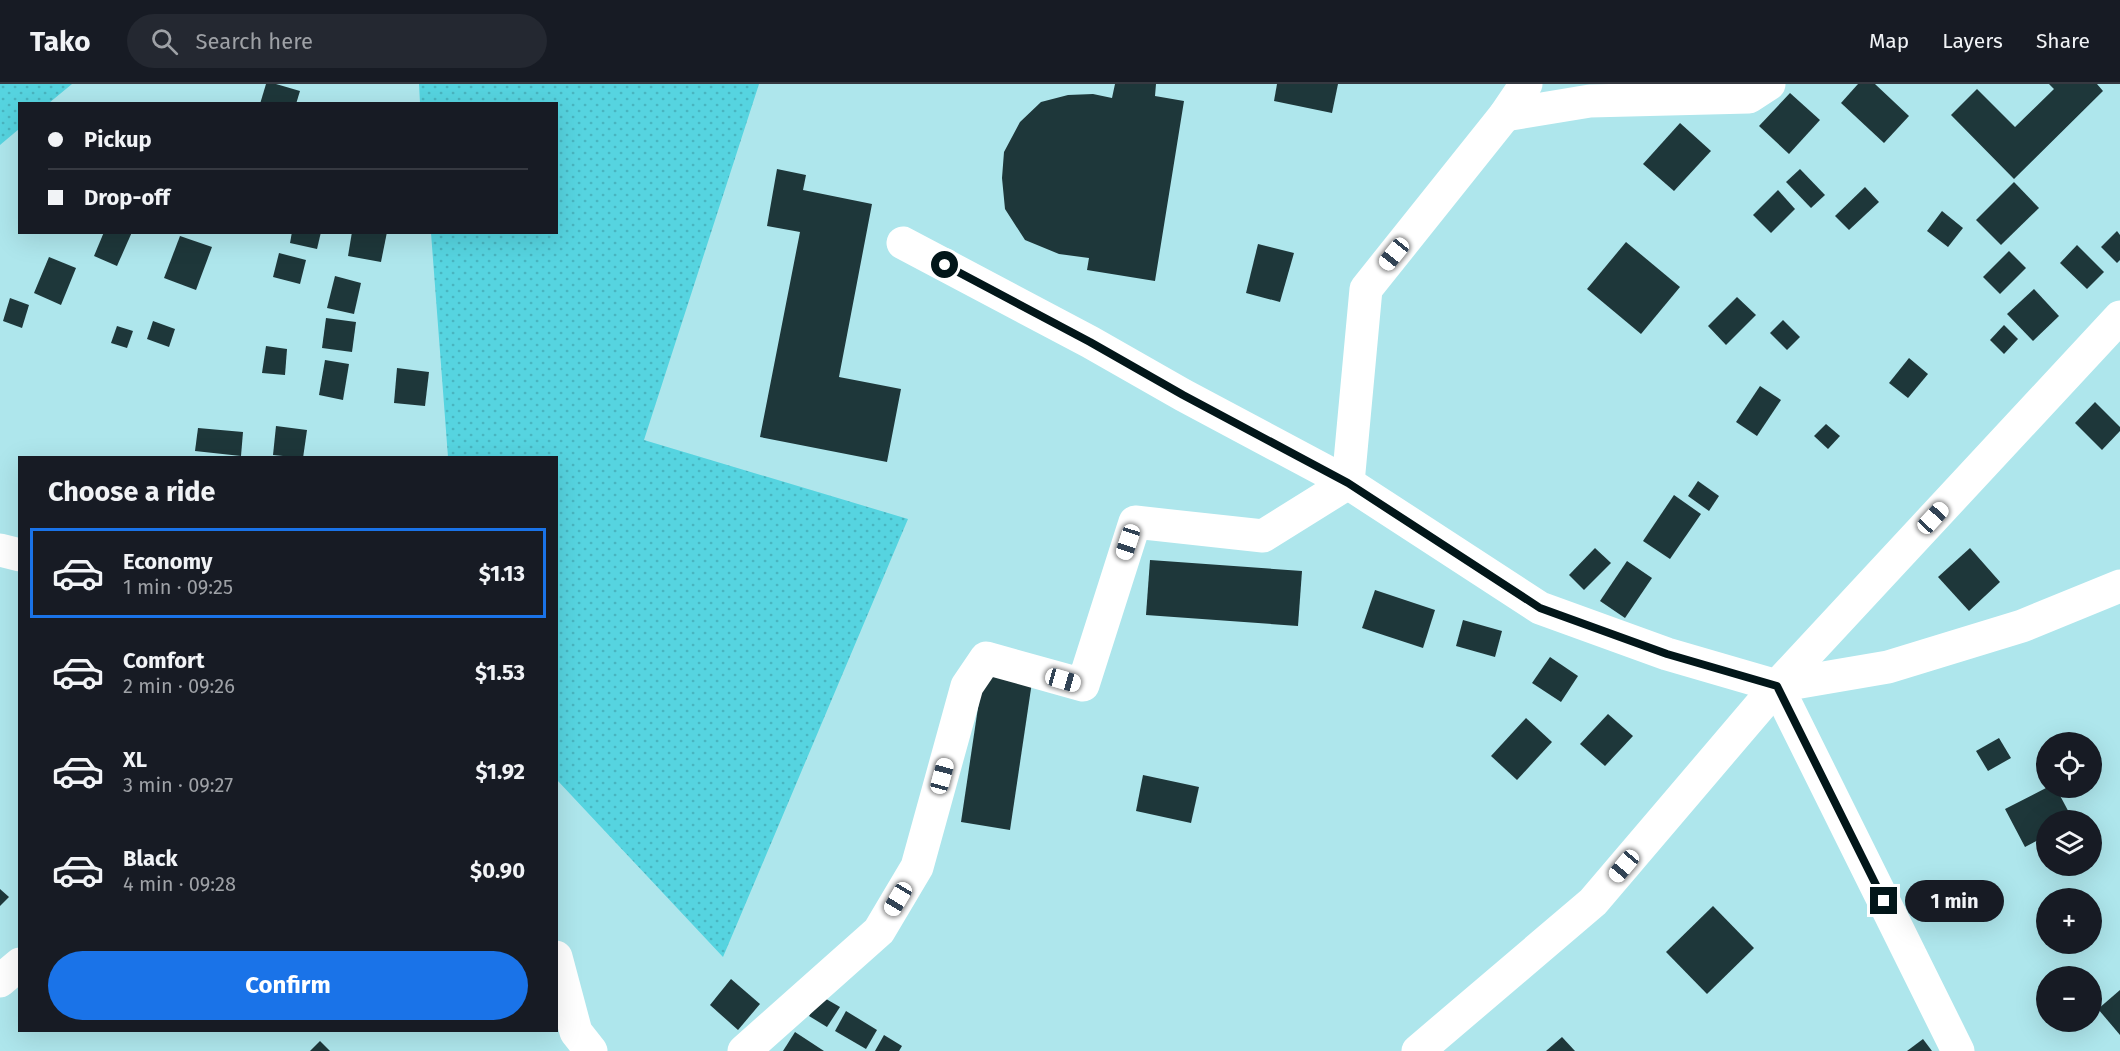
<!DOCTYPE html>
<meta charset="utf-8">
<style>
:root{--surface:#171b24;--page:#242831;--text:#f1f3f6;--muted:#9ea1a6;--line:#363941;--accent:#1a73e8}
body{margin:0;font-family:"Fira Sans",sans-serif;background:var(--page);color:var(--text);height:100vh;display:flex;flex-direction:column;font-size:22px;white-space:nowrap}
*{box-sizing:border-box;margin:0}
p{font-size:20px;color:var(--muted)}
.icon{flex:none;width:33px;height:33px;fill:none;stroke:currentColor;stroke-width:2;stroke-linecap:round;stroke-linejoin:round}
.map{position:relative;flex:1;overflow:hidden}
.side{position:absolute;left:18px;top:372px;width:540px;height:576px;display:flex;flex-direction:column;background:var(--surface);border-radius:0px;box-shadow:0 6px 24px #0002}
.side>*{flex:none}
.banner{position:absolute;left:18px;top:18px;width:540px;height:132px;border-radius:0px;box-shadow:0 6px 24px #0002;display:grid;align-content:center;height:132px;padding:0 30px;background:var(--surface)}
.buttons{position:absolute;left:2036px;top:648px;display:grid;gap:12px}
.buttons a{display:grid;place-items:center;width:66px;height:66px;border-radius:50%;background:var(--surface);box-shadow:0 6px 24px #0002;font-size:30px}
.end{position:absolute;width:27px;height:27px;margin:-14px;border:8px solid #021619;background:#fff;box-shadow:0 0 0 3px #fff}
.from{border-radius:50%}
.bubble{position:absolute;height:42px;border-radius:21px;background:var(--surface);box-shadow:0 6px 24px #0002;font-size:20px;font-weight:700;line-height:42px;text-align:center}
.car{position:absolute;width:18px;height:36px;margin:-18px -9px;border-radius:8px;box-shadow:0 0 4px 2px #0007;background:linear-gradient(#fff 24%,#345 0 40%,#fff 0 76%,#345 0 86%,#fff 0)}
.banner b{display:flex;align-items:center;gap:21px;height:57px;font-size:22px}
.banner b+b{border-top:2px solid var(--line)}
.banner i{width:15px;height:15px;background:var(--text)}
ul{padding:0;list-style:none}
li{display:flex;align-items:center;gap:18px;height:90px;margin:0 12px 9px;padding:0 18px;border:3px solid transparent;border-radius:0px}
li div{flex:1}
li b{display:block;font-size:22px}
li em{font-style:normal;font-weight:700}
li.on{border-color:var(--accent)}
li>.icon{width:54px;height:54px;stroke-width:1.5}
h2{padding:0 30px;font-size:27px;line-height:72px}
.primary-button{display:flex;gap:12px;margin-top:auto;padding:12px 30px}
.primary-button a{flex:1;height:69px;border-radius:36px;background:var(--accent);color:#fff;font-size:24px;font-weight:700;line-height:69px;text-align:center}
header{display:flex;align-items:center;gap:36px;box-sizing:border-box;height:84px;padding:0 30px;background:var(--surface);border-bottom:2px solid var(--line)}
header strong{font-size:28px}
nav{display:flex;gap:33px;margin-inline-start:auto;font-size:21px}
.search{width:420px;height:54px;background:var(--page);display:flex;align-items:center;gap:15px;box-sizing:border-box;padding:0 21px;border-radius:33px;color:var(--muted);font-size:22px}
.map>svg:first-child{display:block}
</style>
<header>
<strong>Tako</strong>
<div class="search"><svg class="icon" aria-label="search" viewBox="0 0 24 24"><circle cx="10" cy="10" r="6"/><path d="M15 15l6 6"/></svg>Search here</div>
<nav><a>Map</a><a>Layers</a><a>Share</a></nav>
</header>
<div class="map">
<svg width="2120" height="967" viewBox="0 0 2120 967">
<defs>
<pattern id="grass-dots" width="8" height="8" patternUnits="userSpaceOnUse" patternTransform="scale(1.5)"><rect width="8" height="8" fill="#56d4e0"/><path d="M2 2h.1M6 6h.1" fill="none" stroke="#49b5c0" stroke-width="1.8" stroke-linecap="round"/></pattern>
</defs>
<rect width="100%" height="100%" fill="#aee6ec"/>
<g fill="url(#grass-dots)">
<polygon points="0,0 72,0 49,19 20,20 19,45 0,61"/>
<polygon points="419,0 759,0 644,356 908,435 723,873 557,696 556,374 448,373 431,149 556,148 556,20 420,19"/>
</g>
<g fill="#1e373a">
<polygon points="266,0 276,0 300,7 296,20 260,20"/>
<polygon points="1115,0 1156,0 1155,12 1184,17 1155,197 1087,186 1089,174 1059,170 1025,156 1005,125 1002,94 1004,68 1020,38 1041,18 1068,11 1093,10 1112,14"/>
<polygon points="1277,0 1338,0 1332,29 1274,17"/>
<polygon points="1858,0 1875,0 1909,32 1884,59 1841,19"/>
<polygon points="2049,0 2097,0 2103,7 2014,95 1951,31 1977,5 2015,43 2054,5"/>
<polygon points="1790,9 1820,36 1789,70 1759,42"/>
<polygon points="1680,39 1711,67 1674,107 1643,80"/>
<polygon points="777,85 806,91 803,106 872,120 839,293 901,305 887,378 760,353 800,148 767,142"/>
<polygon points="1800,85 1825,111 1811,124 1786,98"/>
<polygon points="2014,98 2039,124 2001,161 1976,136"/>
<polygon points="1865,103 1879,118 1849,146 1835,132"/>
<polygon points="1778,106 1795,125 1771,149 1753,131"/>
<polygon points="1942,127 1963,144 1948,163 1927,147"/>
<polygon points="2117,147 2120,151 2120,176 2117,179 2101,163"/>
<polygon points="104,148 132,148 117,182 94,172"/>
<polygon points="292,148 321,148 317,165 290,159"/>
<polygon points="352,148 387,148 381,178 348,172"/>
<polygon points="180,152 212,163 196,206 164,194"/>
<polygon points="1626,158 1680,203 1641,250 1587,205"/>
<polygon points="1258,160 1294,169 1280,218 1246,209"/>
<polygon points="2077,161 2104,188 2087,205 2060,179"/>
<polygon points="2009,167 2026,184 2000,210 1983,193"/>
<polygon points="279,169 306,176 300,200 273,193"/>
<polygon points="49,173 76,184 61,221 34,209"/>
<polygon points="335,192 361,199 354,230 327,224"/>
<polygon points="2034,205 2059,232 2033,257 2007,230"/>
<polygon points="1737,213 1756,231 1726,261 1708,242"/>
<polygon points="10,214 29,221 22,244 3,237"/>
<polygon points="326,234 356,238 352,268 322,264"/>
<polygon points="1783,236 1800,253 1787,266 1770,249"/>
<polygon points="153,237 175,245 169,263 147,255"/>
<polygon points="2004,241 2018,255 2004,270 1990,256"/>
<polygon points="117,242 133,247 127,264 111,259"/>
<polygon points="266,262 287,265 285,291 262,289"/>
<polygon points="1909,274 1928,290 1908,314 1889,299"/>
<polygon points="325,276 349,280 343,316 319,311"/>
<polygon points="397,284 429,288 425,322 394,319"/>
<polygon points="1760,302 1781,316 1757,352 1736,338"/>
<polygon points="2095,318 2120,343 2120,347 2102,366 2075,339"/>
<polygon points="1826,340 1840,352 1828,365 1814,352"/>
<polygon points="276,342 307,346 303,374 273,371"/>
<polygon points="198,344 243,348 241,372 195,367"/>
<polygon points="1698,397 1719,412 1709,427 1688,412"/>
<polygon points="1674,411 1701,430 1670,475 1643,457"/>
<polygon points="1595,464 1611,479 1584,506 1569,491"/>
<polygon points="1970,464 2000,498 1969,527 1938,493"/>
<polygon points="1150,476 1302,487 1298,542 1146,531"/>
<polygon points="1627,477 1652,494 1625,534 1600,517"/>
<polygon points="1375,506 1435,526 1423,564 1362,544"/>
<polygon points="1463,536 1502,547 1495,573 1456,562"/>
<polygon points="1550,573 1578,592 1561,618 1532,599"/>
<polygon points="983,590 1032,598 1010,746 961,738"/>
<polygon points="1608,630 1633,652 1605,682 1580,660"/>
<polygon points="1526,634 1552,658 1517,696 1491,672"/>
<polygon points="1999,654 2011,674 1988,687 1976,667"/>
<polygon points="1143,691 1199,703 1191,739 1136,727"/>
<polygon points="2046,704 2056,704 2073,736 2046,736 2046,752 2025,763 2005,725"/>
<polygon points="0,805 9,813 0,822"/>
<polygon points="1713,822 1754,864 1707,910 1666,868"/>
<polygon points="731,895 760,920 738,946 710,921"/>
<polygon points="2120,906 2120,951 2098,925"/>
<polygon points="821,912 840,923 827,943 809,932"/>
<polygon points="846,927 877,946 866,965 835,947"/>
<polygon points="795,948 824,967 783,967"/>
<polygon points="884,951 902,962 899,967 875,967"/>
<polygon points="1562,953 1575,967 1546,967"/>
<polygon points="1923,955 1932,967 1907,967"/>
<polygon points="320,957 330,967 310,967"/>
</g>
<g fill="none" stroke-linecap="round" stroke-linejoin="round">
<g stroke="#fff" stroke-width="33">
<polyline points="1505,31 1590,17 1749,13 1769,0"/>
<polyline points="903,159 1090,258 1183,311 1348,399 1540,524 1667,570 1777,602 1888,583 2022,542 2120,502"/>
<polyline points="0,466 20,471"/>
<polyline points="1777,602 1958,967"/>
<polyline points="556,873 576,948 591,967"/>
<polyline points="0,897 20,880"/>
<polyline points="744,967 879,847 917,783 967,602 986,574 1083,601 1135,438 1263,452 1348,399 1366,205 1505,31 1526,0"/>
</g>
<polyline stroke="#fff" stroke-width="33" points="1418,967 1593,818 1777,602 2120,233"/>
</g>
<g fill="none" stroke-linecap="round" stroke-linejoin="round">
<polyline stroke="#021619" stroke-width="8" points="945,181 1090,258 1183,311 1348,399 1540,524 1667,570 1777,602 1884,817"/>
</g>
</svg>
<div class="buttons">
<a><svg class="icon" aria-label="locate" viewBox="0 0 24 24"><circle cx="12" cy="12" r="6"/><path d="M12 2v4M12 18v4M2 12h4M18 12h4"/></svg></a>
<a><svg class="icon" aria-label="layers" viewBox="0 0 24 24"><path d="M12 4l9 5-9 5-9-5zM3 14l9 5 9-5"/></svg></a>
<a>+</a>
<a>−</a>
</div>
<i class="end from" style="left:945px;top:181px"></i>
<i class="end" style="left:1884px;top:817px"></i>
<div class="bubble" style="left:1905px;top:796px;width:99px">1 min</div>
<i class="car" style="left:1394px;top:170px;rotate:219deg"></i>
<i class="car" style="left:1933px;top:434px;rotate:43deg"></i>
<i class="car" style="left:1128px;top:458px;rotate:198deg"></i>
<i class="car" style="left:1063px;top:596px;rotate:106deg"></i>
<i class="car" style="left:942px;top:692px;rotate:15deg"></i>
<i class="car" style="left:1624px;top:782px;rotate:220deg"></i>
<i class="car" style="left:898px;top:815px;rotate:211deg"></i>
<div class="banner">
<b><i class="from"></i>Pickup</b>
<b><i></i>Drop-off</b>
</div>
<section class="side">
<h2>Choose a ride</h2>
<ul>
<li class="on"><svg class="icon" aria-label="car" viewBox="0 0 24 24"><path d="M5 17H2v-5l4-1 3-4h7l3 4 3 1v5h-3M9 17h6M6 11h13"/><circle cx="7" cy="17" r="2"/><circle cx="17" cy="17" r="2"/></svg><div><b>Economy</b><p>1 min · 09:25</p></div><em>$1.13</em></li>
<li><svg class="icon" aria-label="car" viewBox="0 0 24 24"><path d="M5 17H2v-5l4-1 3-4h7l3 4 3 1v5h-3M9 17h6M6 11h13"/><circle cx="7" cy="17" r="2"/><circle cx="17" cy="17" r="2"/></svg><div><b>Comfort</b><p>2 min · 09:26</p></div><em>$1.53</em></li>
<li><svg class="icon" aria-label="car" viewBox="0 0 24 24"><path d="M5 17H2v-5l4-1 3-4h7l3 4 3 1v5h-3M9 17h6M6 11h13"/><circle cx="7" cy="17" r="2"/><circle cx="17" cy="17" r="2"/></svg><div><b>XL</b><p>3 min · 09:27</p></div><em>$1.92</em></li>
<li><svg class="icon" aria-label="car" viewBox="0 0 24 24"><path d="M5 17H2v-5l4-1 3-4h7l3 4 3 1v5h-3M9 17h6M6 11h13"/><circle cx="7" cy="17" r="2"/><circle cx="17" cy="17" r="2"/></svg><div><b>Black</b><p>4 min · 09:28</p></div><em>$0.90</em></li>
</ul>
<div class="primary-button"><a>Confirm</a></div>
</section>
</div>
